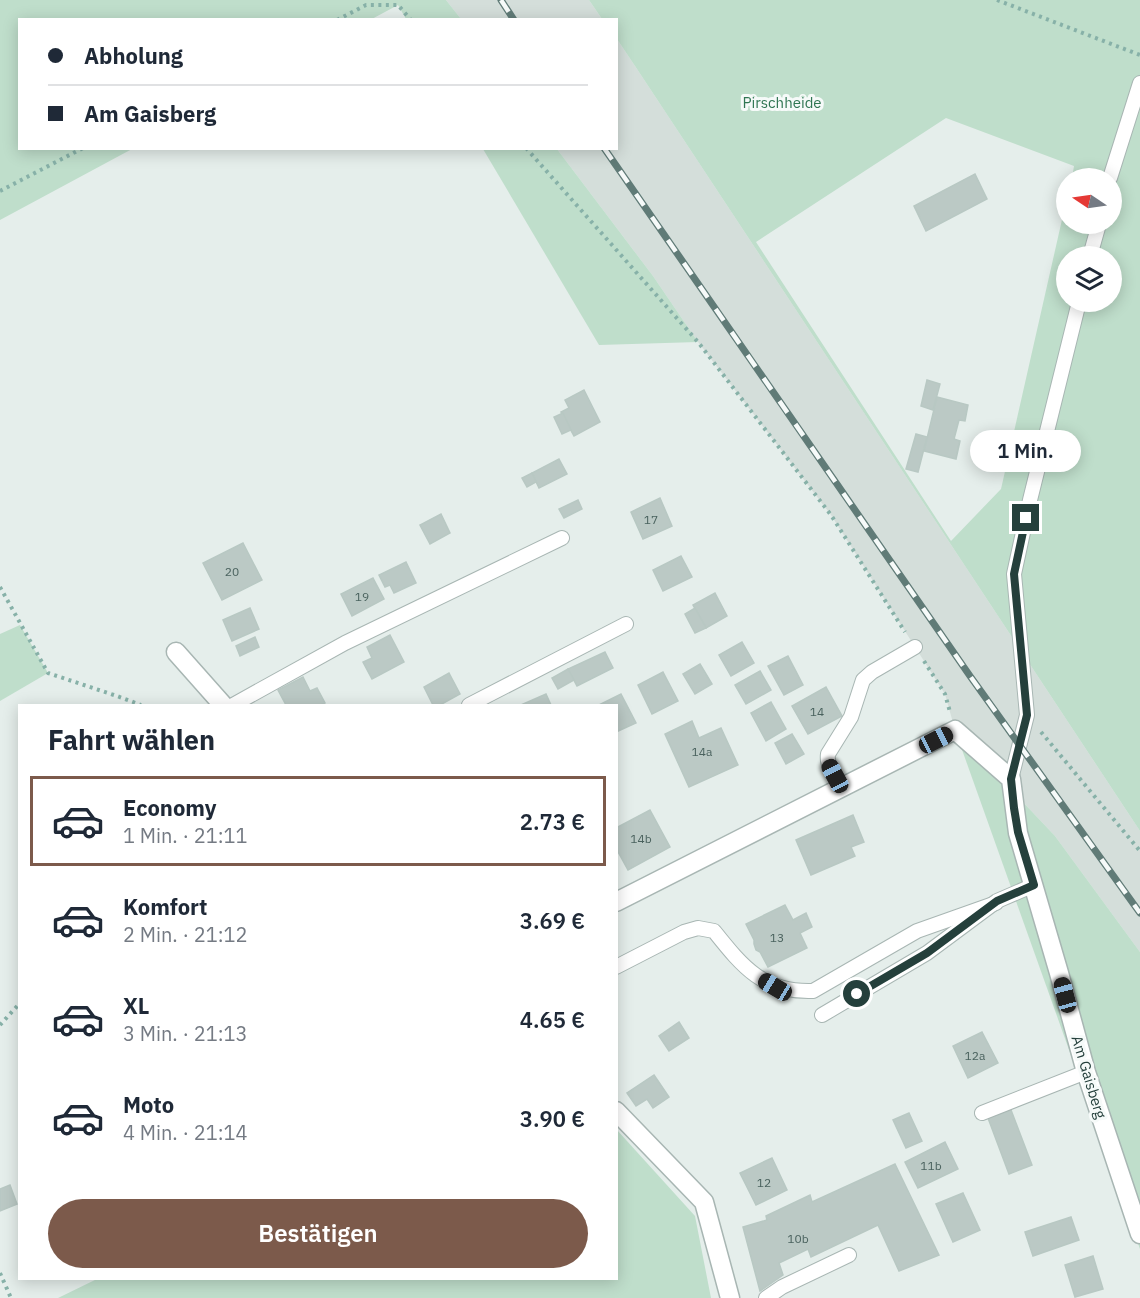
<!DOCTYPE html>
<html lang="de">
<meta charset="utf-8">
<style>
:root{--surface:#fff;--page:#f2f2f3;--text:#1f2937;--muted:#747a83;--line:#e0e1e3;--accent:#7c5a4b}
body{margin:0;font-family:"IBM Plex Sans",sans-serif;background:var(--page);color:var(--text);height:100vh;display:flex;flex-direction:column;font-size:22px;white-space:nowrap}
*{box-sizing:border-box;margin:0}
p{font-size:20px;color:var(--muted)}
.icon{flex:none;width:33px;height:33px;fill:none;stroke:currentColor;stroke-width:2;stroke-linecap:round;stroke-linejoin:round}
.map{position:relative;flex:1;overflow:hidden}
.drawer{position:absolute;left:18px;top:704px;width:600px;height:576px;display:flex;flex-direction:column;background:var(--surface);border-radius:0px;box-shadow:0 3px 15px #0003}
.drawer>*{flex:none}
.top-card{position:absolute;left:18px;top:18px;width:600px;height:132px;border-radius:0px;box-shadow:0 3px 15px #0003;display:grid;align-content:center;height:132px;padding:0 30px;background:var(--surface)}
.needle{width:39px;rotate:283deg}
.controls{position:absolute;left:1056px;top:168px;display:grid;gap:12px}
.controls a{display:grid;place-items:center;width:66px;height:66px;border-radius:50%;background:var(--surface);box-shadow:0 3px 15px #0003;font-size:30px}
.end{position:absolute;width:27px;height:27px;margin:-14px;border:8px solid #25403c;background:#fff;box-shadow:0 0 0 3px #fff}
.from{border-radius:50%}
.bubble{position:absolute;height:42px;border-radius:21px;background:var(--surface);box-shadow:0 3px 15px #0003;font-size:20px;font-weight:600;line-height:42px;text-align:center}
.car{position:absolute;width:18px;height:36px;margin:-18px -9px;border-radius:8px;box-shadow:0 0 4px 2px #0007;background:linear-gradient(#222 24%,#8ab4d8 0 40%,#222 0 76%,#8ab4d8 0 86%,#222 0)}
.top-card b{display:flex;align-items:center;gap:21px;height:57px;font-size:22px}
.top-card b+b{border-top:2px solid var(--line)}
.top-card i{width:15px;height:15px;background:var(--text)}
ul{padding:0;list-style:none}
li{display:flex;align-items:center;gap:18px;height:90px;margin:0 12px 9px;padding:0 18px;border:3px solid transparent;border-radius:0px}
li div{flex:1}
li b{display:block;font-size:22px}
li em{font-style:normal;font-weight:600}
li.current{border-color:var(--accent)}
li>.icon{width:54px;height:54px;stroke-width:1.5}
h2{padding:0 30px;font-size:27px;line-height:72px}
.action{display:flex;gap:12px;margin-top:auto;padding:12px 30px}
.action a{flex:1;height:69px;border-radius:36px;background:var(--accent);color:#fff;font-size:24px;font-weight:600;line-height:69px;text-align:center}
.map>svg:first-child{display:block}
</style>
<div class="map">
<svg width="1140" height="1298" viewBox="0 0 1140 1298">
<rect width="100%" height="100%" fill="#e5eeeb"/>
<g fill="#d4deda">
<polygon points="446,0 589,0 602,19 461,19"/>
<polygon points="617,39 635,66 1140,831 1140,952 1055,836 955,730 945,694 831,515 698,342 653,276 557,149 616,148"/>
</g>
<g fill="#bfdecb" fill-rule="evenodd">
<polygon points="0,0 446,0 461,19 406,19 398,5 370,20 20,20 20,148 132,149 0,220"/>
<path d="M589 0H1140V831L635 66 617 39 616 20 602 19ZM946 118 1074 166 1072 178H1112V224H1066V202L1001 489 951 541 756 242ZM1066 256H1112V302H1066Z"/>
<polygon points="483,149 557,149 653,276 698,342 599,345"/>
<polygon points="20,625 48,673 0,701 0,634"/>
<polygon points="955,730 1055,836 1140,952 1140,1249"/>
<polygon points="617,1130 695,1216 711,1298 58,1298 99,1278 616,1278"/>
</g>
<g fill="#bbc9c5" stroke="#b8c8c3" stroke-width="1.5">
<polygon points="975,174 987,199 926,231 914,206"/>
<polygon points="927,380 940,384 933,410 921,406"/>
<polygon points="584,390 600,422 574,436 561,412 569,408 565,400"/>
<polygon points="937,397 968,405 965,421 959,420 954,439 960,441 956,459 924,451"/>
<polygon points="563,413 571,430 562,434 554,417"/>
<polygon points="916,434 927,437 918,472 906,469"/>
<polygon points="559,459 567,474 539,488 532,473"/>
<polygon points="532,473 536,482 527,487 522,478"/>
<polygon points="660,498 672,526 643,539 631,512"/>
<polygon points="578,500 582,509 564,518 559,509"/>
<polygon points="441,514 450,533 430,544 420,525"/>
<polygon points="243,543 262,580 222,600 203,563"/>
<polygon points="681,556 692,577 663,591 653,570"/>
<polygon points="406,562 416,583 394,593 390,585 385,587 379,575"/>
<polygon points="373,578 384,599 352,616 341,594"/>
<polygon points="715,593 727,616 706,628 693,605"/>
<polygon points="250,608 259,629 232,641 223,620"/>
<polygon points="695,608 706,628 695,633 685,614"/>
<polygon points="390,635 404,662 372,679 363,662 372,658 367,647"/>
<polygon points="255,637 259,647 240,656 236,646"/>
<polygon points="742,642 754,663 731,676 719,655"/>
<polygon points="605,652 613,668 577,686 568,669"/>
<polygon points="788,656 803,685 784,695 768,666"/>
<polygon points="700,664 712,684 695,694 683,674"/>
<polygon points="568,669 574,680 558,689 552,678"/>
<polygon points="760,671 771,690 746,704 735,685"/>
<polygon points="663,672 678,701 652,714 638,685"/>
<polygon points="449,673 460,694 440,705 433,705 424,687"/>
<polygon points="303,677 310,691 317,688 325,703 321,705 286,705 278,690"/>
<polygon points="826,687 842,716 808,734 792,706"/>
<polygon points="546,694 551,705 521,705"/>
<polygon points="621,694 636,723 616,732 616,705 599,705"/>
<polygon points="771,702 786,729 766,741 751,713"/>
<polygon points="692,721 699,738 721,728 738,765 689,787 665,734"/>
<polygon points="792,734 804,754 786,764 775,743"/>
<polygon points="650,810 670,847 628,870 616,848 616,828"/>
<polygon points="853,815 864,842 851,847 855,856 811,875 796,840"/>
<polygon points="785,905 793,920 806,913 812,927 800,933 807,948 768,967 760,952 756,950 754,944 754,940 746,924"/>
<polygon points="679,1022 689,1038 669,1051 659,1036"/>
<polygon points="982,1032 998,1063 968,1078 953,1046"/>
<polygon points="654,1075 669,1097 653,1108 647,1099 636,1106 627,1093"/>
<polygon points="1011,1110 1032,1165 1009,1174 988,1118"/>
<polygon points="909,1113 922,1141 906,1148 893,1120"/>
<polygon points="945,1142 958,1169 918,1188 905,1162"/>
<polygon points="772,1158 787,1190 756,1205 740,1173"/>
<polygon points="895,1164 939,1255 899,1271 878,1225 811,1257 808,1249 779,1263 783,1275 760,1291 743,1227 767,1220 766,1216 810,1195 812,1202"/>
<polygon points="10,1185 17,1204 0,1211 0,1189"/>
<polygon points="963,1193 980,1230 953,1242 936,1204"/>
<polygon points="1071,1217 1079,1240 1033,1256 1025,1232"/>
<polygon points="1093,1256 1103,1289 1075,1297 1065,1265"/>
</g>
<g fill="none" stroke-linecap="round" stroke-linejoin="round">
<defs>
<g id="lane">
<polyline points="1110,178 1140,83"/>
<polyline points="1090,256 1099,224"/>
<polyline points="233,705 345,643 562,538"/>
<polyline points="469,705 626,624"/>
<polyline points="1011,779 1027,715 1014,574 1030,500 1079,302"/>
<path d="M841 788C836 778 826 766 828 754L851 717 863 680 872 672 915 647"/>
<path d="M616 967 684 932 698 928 714 931C742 966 763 993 813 991L917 931 996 903"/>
<polyline points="822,1015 927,953 997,901 1034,885"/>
<polyline points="982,1113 1086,1072"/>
<polyline points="766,1298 782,1287 849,1255"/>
</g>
<g id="street">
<polyline points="176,652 223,705"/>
<polyline points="616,902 955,730 1011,779 1018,833 1059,973 1086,1072 1140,1234"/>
<polyline points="616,1111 704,1202 730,1298"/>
</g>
</defs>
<use href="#lane" stroke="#a8b6b3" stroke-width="16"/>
<use href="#street" stroke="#a8b6b3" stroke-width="21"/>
<g stroke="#87b1a8" stroke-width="4" stroke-dasharray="3 4.5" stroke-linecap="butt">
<polyline points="997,0 1140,55"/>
<polyline points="337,20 366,5 398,5 411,20"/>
<polyline points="526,148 698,342 831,515 905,632"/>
<polyline points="0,191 83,148"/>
<polyline points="0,587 48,673 117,696 141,705"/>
<polyline points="924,661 945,694 950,712"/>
<polyline points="1041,732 1140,851"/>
<polyline points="0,1025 20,1003"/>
<polyline points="0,1273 11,1298"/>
</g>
<use href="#lane" stroke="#fff" stroke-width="14"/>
<use href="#street" stroke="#fff" stroke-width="18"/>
<defs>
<g id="rail">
<polyline points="501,0 514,20"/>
<polyline points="604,148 970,676 1140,913"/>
</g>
</defs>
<use href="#rail" stroke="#607b77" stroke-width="7"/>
<use href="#rail" stroke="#f6faf9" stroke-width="4.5" stroke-dasharray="14" stroke-linecap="butt"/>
</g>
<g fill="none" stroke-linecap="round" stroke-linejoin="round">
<polyline stroke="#25403c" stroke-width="8" points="857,994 927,953 997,901 1034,885 1018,832 1014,808 1011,779 1027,715 1014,574 1026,518"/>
</g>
<g text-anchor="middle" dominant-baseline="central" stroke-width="6" stroke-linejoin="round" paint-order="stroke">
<g font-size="12" fill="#4a625e">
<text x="651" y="519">17</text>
<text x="232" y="571">20</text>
<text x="362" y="596">19</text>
<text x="817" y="711">14</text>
<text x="702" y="751">14a</text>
<text x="641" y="838">14b</text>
<text x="777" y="937">13</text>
<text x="975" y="1055">12a</text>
<text x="931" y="1165">11b</text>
<text x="764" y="1182">12</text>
<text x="798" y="1238">10b</text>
</g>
<g font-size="15" fill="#307653" stroke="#f6faf9">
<text x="782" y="102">Pirschheide</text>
</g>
<g font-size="15" fill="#25403c" stroke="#f6faf9">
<text transform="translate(1089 1077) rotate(73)">Am Gaisberg</text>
</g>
</g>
</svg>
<div class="controls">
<a><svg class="needle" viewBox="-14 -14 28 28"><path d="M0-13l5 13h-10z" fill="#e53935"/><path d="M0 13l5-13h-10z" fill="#747a83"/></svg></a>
<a><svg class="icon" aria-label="layers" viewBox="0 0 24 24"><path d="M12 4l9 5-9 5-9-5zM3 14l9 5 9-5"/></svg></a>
</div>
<i class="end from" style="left:857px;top:994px"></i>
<i class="end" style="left:1026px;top:518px"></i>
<div class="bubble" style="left:970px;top:430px;width:111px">1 Min.</div>
<i class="car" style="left:936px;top:740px;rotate:63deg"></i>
<i class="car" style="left:835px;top:776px;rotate:332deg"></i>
<i class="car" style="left:775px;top:987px;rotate:301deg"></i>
<i class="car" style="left:1065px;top:995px;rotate:345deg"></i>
<div class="top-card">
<b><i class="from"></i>Abholung</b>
<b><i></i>Am Gaisberg</b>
</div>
<section class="drawer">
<h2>Fahrt wählen</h2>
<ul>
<li class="current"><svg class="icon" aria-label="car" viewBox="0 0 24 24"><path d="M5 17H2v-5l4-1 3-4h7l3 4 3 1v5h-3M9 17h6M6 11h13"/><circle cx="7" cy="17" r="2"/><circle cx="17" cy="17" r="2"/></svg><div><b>Economy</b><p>1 Min. · 21:11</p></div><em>2.73 €</em></li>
<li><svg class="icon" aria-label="car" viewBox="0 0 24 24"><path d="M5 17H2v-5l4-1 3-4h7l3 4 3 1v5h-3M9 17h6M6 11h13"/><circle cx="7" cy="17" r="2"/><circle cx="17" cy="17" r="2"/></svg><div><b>Komfort</b><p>2 Min. · 21:12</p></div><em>3.69 €</em></li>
<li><svg class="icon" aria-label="car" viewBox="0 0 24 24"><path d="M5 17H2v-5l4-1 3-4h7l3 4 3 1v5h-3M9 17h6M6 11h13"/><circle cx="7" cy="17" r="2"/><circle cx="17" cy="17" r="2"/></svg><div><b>XL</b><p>3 Min. · 21:13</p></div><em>4.65 €</em></li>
<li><svg class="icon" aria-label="car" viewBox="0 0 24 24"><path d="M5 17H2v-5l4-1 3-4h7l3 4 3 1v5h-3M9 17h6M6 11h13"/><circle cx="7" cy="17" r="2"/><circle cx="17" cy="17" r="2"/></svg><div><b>Moto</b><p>4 Min. · 21:14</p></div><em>3.90 €</em></li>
</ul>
<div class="action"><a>Bestätigen</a></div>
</section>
</div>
